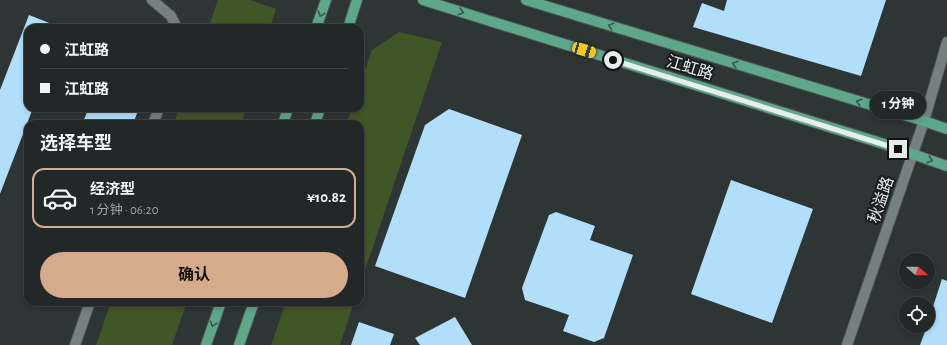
<!DOCTYPE html>
<html lang="zh">
<meta charset="utf-8">
<style>
:root{--surface:#222828;--page:#2e3434;--text:#f1f3f6;--muted:#a2a6a8;--line:#3f4445;--accent:#d6ab8b}
body{margin:0;font-family:"Alegreya Sans","Noto Sans SC",sans-serif;background:var(--page);color:var(--text);height:100vh;display:flex;flex-direction:column;font-size:15px;white-space:nowrap}
*{box-sizing:border-box;margin:0}
p{font-size:13px;color:var(--muted)}
.icon{flex:none;width:22px;height:22px;fill:none;stroke:currentColor;stroke-width:2;stroke-linecap:round;stroke-linejoin:round}
.map{position:relative;flex:1;overflow:hidden}
.drawer{position:absolute;left:24px;top:120px;width:340px;height:186px;display:flex;flex-direction:column;background:var(--surface);border-radius:12px;box-shadow:0 2px 6px #0003,0 0 0 1px var(--line)}
.drawer>*{flex:none}
.hud{position:absolute;left:24px;top:24px;width:340px;height:88px;border-radius:12px;box-shadow:0 2px 6px #0003,0 0 0 1px var(--line);display:grid;align-content:center;height:88px;padding:0 16px;background:var(--surface)}
.needle{width:26px;rotate:110deg}
.buttons{position:absolute;left:899px;top:253px;display:grid;gap:8px}
.buttons a{display:grid;place-items:center;width:36px;height:36px;border-radius:50%;background:var(--surface);box-shadow:0 2px 6px #0003,0 0 0 1px var(--line);font-size:20px}
.end{position:absolute;width:18px;height:18px;margin:-9px;border:5px solid #e7ecec;background:#111;box-shadow:0 0 0 2px #111}
.from{border-radius:50%}
.bubble{position:absolute;height:28px;border-radius:14px;background:var(--surface);box-shadow:0 2px 6px #0003,0 0 0 1px var(--line);font-size:13px;font-weight:700;line-height:28px;text-align:center}
.car{position:absolute;width:12px;height:24px;margin:-12px -6px;border-radius:5px;box-shadow:0 0 3px 1px #0007;background:linear-gradient(#f5c518 24%,#345 0 40%,#f5c518 0 76%,#345 0 86%,#f5c518 0)}
.hud b{display:flex;align-items:center;gap:14px;height:38px;font-size:15px}
.hud b+b{border-top:1px solid var(--line)}
.hud i{width:10px;height:10px;background:var(--text)}
ul{padding:0;list-style:none}
li{display:flex;align-items:center;gap:12px;height:60px;margin:0 8px 6px;padding:0 8px;border:2px solid transparent;border-radius:12px}
li div{flex:1}
li b{display:block;font-size:15px}
li em{font-style:normal;font-weight:700}
li.active{border-color:var(--accent)}
li>.icon{width:36px;height:36px;stroke-width:1.5}
h2{padding:0 16px;font-size:18px;line-height:48px}
.primary-button{display:flex;gap:8px;margin-top:auto;padding:8px 16px}
.primary-button a{flex:1;height:46px;border-radius:24px;background:var(--accent);color:#111;font-size:16px;font-weight:700;line-height:46px;text-align:center}
.map>svg:first-child{display:block}
</style>
<div class="map">
<svg width="947" height="345" viewBox="0 0 947 345">
<rect width="100%" height="100%" fill="#2d3535"/>
<g fill="#415626">
<polygon points="218,0 250,0 276,9 270,28 208,28"/>
<polygon points="399,32 442,42 360,285 360,124 346,124 352,108 360,108 360,84 372,50"/>
<polygon points="179,108 246,108 241,124 174,124"/>
<polygon points="111,302 187,302 172,345 96,345"/>
<polygon points="286,302 354,302 340,345 271,345"/>
</g>
<g fill="#b1dff9">
<polygon points="727,0 886,0 861,76 693,27 702,3 724,11"/>
<polygon points="29,15 62,28 28,28 28,108 33,108 0,194 0,90"/>
<polygon points="89,108 139,108 133,124 82,124"/>
<polygon points="449,109 522,135 465,298 375,266 425,125"/>
<polygon points="731,180 813,209 772,323 691,294"/>
<polygon points="556,212 595,226 590,240 633,255 604,338 594,342 563,331 569,315 525,300 522,288 549,215"/>
<polygon points="942,279 947,281 947,345 920,345 927,326 928,326 928,322"/>
<polygon points="455,317 472,345 420,345 415,338"/>
<polygon points="359,322 394,334 390,345 351,345"/>
</g>
<g fill="none" stroke-linecap="round" stroke-linejoin="round">
<defs>
<g id="minor">
<polyline points="152,0 171,16 177,28"/>
<polyline points="153,124 159,108"/>
<polyline points="75,345 90,302"/>
<polyline points="847,345 924,121 947,42"/>
</g>
<g id="major">
<polyline points="423,0 884,144 947,166"/>
<polyline points="526,0 924,121 947,129"/>
<polyline points="316,28 326,0"/>
<polyline points="348,28 357,0"/>
<polyline points="283,124 288,108"/>
<polyline points="315,124 320,108"/>
<polyline points="206,345 221,302"/>
<polyline points="239,345 254,302"/>
</g>
</defs>
<use href="#minor" stroke="#4c5252" stroke-width="12"/>
<use href="#major" stroke="#4c5252" stroke-width="12"/>
<use href="#minor" stroke="#778080" stroke-width="10"/>
<use href="#major" stroke="#5da78a" stroke-width="10"/>
</g>
<defs><path id="oneway-chevron" d="M-2-3.5L2.5 0L-2 3.5" fill="none" stroke-width="1.6" stroke-linecap="round" stroke-linejoin="round"/></defs>
<g stroke="#375b4e">
<use href="#oneway-chevron" transform="translate(461 12) rotate(17)"/>
<use href="#oneway-chevron" transform="translate(321 14) rotate(109)"/>
<use href="#oneway-chevron" transform="translate(611 26) rotate(-163)"/>
<use href="#oneway-chevron" transform="translate(735 64) rotate(-163)"/>
<use href="#oneway-chevron" transform="translate(859 102) rotate(-163)"/>
<use href="#oneway-chevron" transform="translate(930 160) rotate(19)"/>
<use href="#oneway-chevron" transform="translate(213 324) rotate(109)"/>
</g>
<g fill="none" stroke-linecap="round" stroke-linejoin="round">
<polyline stroke="#e7ecec" stroke-width="5" points="613,60 898,149"/>
</g>
<g text-anchor="middle" dominant-baseline="central" stroke-width="4" stroke-linejoin="round" paint-order="stroke">
<g font-size="16" fill="#e7ecec" stroke="#181c1c">
<text transform="translate(690 68) rotate(17)">江虹路</text>
<text transform="translate(881 200) rotate(-71)">秋溢路</text>
</g>
</g>
</svg>
<div class="buttons">
<a><svg class="needle" viewBox="-14 -14 28 28"><path d="M0-13l5 13h-10z" fill="#e53935"/><path d="M0 13l5-13h-10z" fill="#a2a6a8"/></svg></a>
<a><svg class="icon" aria-label="locate" viewBox="0 0 24 24"><circle cx="12" cy="12" r="6"/><path d="M12 2v4M12 18v4M2 12h4M18 12h4"/></svg></a>
</div>
<i class="end from" style="left:613px;top:60px"></i>
<i class="end" style="left:898px;top:149px"></i>
<div class="bubble" style="left:870px;top:91px;width:56px">1 分钟</div>
<i class="car" style="left:584px;top:50px;rotate:107deg"></i>
<div class="hud">
<b><i class="from"></i>江虹路</b>
<b><i></i>江虹路</b>
</div>
<section class="drawer">
<h2>选择车型</h2>
<ul>
<li class="active"><svg class="icon" aria-label="car" viewBox="0 0 24 24"><path d="M5 17H2v-5l4-1 3-4h7l3 4 3 1v5h-3M9 17h6M6 11h13"/><circle cx="7" cy="17" r="2"/><circle cx="17" cy="17" r="2"/></svg><div><b>经济型</b><p>1 分钟 · 06:20</p></div><em>¥10.82</em></li>
</ul>
<div class="primary-button"><a>确认</a></div>
</section>
</div>
